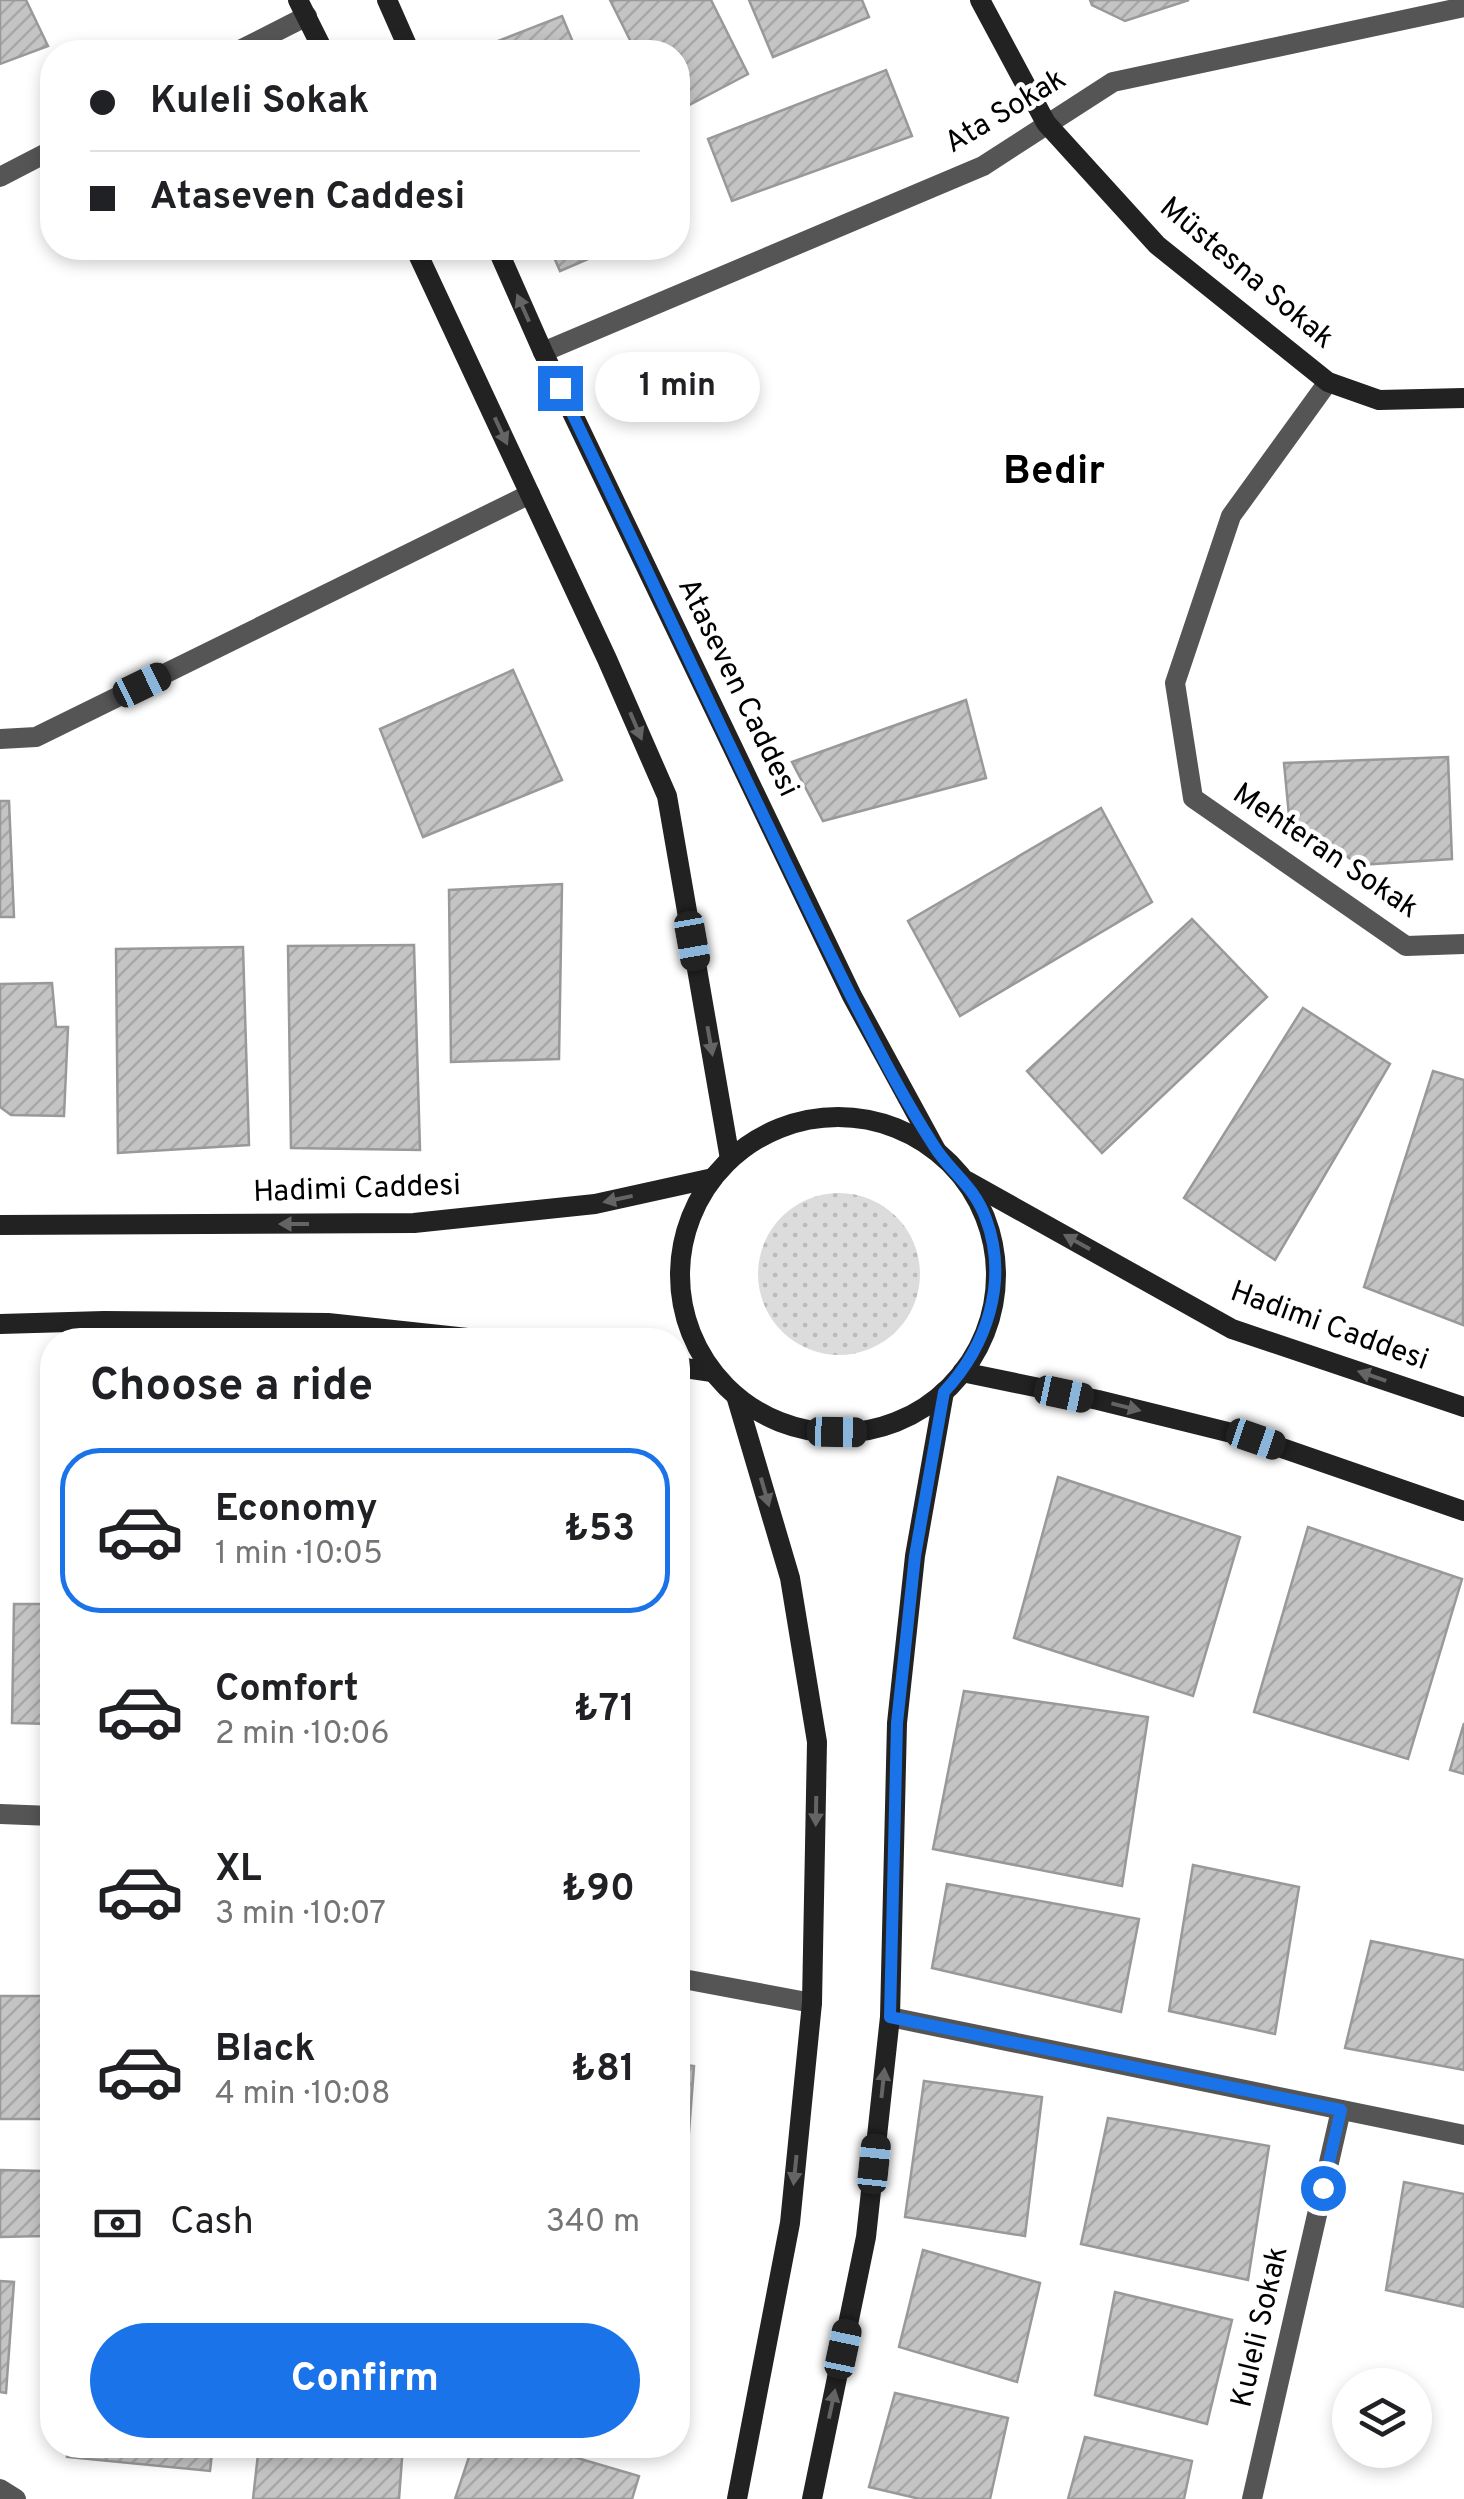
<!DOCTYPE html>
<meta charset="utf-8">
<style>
:root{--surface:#fff;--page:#f2f2f2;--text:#202124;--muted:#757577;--line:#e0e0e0;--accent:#1a73e8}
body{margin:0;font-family:Overpass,sans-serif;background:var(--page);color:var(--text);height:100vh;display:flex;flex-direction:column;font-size:38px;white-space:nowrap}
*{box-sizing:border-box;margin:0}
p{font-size:32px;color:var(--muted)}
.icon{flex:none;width:55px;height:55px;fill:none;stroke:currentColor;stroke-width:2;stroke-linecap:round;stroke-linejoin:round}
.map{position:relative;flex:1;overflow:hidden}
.side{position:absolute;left:40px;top:1328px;width:650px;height:1130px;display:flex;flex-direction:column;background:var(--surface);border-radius:40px;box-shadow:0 5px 15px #0003}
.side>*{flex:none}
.banner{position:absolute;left:40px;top:40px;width:650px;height:220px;border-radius:40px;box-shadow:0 5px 15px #0003;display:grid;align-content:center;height:220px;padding:0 50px;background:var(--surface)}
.tools{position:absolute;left:1332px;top:2368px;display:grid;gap:20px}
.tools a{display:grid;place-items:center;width:100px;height:100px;border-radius:50%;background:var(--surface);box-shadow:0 5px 15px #0003;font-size:50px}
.end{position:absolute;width:45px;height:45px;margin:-22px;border:12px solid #1a73e8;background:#fff;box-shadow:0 0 0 5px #fff}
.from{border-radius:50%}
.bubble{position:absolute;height:70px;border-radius:35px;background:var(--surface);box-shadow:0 5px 15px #0003;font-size:32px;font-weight:700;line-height:70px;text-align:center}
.car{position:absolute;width:30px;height:60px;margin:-30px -15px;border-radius:12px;box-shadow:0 0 8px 2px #0007;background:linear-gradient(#222 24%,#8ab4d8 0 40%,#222 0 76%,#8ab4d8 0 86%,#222 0)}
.banner b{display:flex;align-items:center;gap:35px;height:95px;font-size:38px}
.banner b+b{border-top:2px solid var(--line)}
.banner i{width:25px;height:25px;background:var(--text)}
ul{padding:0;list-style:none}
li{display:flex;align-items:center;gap:30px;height:165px;margin:0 20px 15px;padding:0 30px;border:5px solid transparent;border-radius:40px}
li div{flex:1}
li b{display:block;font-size:38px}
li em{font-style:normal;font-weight:700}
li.current{border-color:var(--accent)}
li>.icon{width:90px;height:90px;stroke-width:1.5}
h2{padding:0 50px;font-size:45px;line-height:120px}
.pay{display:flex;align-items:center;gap:25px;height:110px;padding:0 50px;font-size:38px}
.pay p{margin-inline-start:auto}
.button{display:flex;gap:20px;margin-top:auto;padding:20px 50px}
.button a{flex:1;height:115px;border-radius:60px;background:var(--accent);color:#fff;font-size:40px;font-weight:700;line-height:115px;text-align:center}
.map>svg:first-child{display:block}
</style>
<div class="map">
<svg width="1464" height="2499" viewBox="0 0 1464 2499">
<defs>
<pattern id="grass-dots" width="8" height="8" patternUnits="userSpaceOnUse" patternTransform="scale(2.5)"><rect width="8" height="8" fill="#dcdcdc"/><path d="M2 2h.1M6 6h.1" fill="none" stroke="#bbb" stroke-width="1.8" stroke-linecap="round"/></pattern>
<pattern id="building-hatch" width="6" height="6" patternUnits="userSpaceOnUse" patternTransform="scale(2.5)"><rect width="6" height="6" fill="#c4c4c4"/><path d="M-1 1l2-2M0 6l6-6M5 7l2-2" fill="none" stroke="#a7a7a7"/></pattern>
</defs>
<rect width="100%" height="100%" fill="#fff"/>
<circle fill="url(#grass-dots)" cx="839" cy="1274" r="81"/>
<g fill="url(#building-hatch)" stroke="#999" stroke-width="2.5">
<polygon points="0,0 26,0 48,46 0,64"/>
<polygon points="610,0 711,0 748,74 678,111 678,52 636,52"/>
<polygon points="749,0 862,0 869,17 773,57"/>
<polygon points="1090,0 1189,0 1125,21 1092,5"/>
<polygon points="562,16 577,52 470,52"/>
<polygon points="886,70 912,136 732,201 708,139"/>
<polygon points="550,248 614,248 560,271"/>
<polygon points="513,670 562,780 423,837 380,729"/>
<polygon points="966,700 986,778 823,821 792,762"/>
<polygon points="1448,757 1452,859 1359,865 1289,816 1284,763"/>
<polygon points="0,801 9,801 14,917 0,917"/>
<polygon points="1101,808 1152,902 960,1016 908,921"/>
<polygon points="562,884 559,1059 451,1062 449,890"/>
<polygon points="1192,919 1267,997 1102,1153 1027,1071"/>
<polygon points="414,945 420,1150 291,1148 288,946"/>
<polygon points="243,947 249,1145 118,1153 116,949"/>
<polygon points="52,983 56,1027 68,1027 64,1116 11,1115 0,1107 0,984"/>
<polygon points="1303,1008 1390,1064 1275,1260 1184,1198"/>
<polygon points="1433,1071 1464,1080 1463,1325 1364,1287"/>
<polygon points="1058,1477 1240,1537 1193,1696 1014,1638"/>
<polygon points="1308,1527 1462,1579 1408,1759 1254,1712"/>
<polygon points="14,1604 52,1604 52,1724 12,1723"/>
<polygon points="964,1691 1148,1717 1122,1886 933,1849"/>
<polygon points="1464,1723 1464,1774 1450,1770"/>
<polygon points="1193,1865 1299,1887 1275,2034 1169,2011"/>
<polygon points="947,1884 1139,1919 1121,2012 932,1968"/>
<polygon points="1371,1941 1464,1960 1464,2070 1345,2048"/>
<rect x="0" y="1996" width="52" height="123"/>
<polygon points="678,2064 694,2066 683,2211 678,2210"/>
<polygon points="924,2081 1042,2097 1025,2236 905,2217"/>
<polygon points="1108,2118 1269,2146 1248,2280 1081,2244"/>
<polygon points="0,2170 42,2171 44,2236 0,2237"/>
<polygon points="1404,2182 1464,2194 1464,2307 1386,2290"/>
<polygon points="923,2250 1040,2283 1017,2382 899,2347"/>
<polygon points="0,2281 14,2282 6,2393 0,2392"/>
<polygon points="1115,2292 1232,2320 1207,2424 1095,2395"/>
<polygon points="895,2393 1008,2418 990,2499 920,2499 869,2487"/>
<polygon points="1085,2437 1192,2461 1184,2499 1068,2499"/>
<polygon points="68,2445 213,2445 210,2471 67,2457"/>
<polygon points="259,2445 403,2445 399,2499 253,2499"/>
<polygon points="473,2445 533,2445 639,2476 632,2499 455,2499"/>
</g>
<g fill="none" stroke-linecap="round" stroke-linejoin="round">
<g stroke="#555" stroke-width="20">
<polyline points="236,52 307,16"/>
<polyline points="0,177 52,150"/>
<polyline points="543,352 983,166 1113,82 1464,7"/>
<polyline points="1328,382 1231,516 1175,683 1193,798 1406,946 1464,944"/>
<polyline points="0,739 36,737 530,494"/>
<polyline points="0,1814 52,1816"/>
<polyline points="678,1978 812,2003"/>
<polyline points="890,2017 1464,2135"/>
<polyline points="0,2489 16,2499"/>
<polyline points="1252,2499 1341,2110"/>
</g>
<g stroke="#222" stroke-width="20">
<polyline points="298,0 324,52"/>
<polyline points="387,0 410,52"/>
<polyline points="980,0 1046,123 1157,245 1328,382 1379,400 1464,398"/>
<polyline points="415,248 607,659 667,796 730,1159"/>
<polyline points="497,248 543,352 852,996 936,1150"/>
<circle cx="838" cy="1275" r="158"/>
<polyline points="967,1181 1232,1329 1464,1407"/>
<polyline points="0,1225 414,1223 595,1204 713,1178"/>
<polyline points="0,1324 104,1321 328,1323 486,1340"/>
<polyline points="678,1367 712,1372"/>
<polyline points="962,1372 1098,1400 1256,1439 1464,1511"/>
<polyline points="737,2499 790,2223 812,2003 817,1742 790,1578 737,1399"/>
<polyline points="812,2499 866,2237 890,2017 897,1723 915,1556 944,1392"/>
</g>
</g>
<defs><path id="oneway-solid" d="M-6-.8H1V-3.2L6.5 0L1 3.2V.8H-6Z" transform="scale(2.5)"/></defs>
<g fill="#646464">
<use href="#oneway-solid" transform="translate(523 308) rotate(-114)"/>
<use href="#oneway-solid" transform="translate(501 431) rotate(65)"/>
<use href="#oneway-solid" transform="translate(636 726) rotate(67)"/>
<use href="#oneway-solid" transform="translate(710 1041) rotate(80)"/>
<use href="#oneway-solid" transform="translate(618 1199) rotate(168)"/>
<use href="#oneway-solid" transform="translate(294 1224) rotate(180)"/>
<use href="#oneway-solid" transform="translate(1077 1242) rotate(-151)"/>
<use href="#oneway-solid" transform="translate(1372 1376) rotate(-161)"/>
<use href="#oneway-solid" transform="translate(1126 1407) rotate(14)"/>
<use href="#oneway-solid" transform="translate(765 1492) rotate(74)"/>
<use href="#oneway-solid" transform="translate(816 1811) rotate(91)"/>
<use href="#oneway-solid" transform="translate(883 2083) rotate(-84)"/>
<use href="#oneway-solid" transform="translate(795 2170) rotate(96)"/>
<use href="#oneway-solid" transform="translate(832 2404) rotate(-78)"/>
</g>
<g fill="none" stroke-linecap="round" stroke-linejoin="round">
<path stroke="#1a73e8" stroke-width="12" d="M560 388C657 589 750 793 850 994 876 1045 903 1098 934 1146 950 1172 974 1185 986 1219 1009 1281 987 1346 944 1392L915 1556 897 1723 890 2017 1341 2110 1323 2188"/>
</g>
<g text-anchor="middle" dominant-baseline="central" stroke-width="9" stroke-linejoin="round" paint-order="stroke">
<g font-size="30" fill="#000" stroke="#fff">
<text transform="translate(1006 112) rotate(-31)">Ata Sokak</text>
<text transform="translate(1246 274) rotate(40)">Müstesna Sokak</text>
<text transform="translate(737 688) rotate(64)">Ataseven Caddesi</text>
<text transform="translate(1325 852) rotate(34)">Mehteran Sokak</text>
<text transform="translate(357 1190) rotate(-2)">Hadimi Caddesi</text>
<text transform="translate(1329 1327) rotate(20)">Hadimi Caddesi</text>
<text transform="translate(1261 2327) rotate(-77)">Kuleli Sokak</text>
</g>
<g font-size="40" font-weight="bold" fill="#000" stroke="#fff">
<text x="1054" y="473">Bedir</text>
</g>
</g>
</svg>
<div class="tools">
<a><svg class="icon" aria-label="layers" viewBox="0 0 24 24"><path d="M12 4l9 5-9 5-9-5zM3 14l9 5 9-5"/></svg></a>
</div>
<i class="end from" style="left:1323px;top:2188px"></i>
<i class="end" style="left:560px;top:388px"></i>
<div class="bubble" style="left:595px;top:352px;width:165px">1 min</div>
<i class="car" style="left:142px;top:685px;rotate:64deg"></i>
<i class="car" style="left:692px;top:941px;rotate:170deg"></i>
<i class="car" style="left:1064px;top:1394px;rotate:102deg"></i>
<i class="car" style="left:837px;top:1432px;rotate:91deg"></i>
<i class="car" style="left:1256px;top:1439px;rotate:109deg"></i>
<i class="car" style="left:874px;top:2164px;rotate:6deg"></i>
<i class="car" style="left:843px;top:2349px;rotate:12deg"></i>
<div class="banner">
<b><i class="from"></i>Kuleli Sokak</b>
<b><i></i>Ataseven Caddesi</b>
</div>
<section class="side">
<h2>Choose a ride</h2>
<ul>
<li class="current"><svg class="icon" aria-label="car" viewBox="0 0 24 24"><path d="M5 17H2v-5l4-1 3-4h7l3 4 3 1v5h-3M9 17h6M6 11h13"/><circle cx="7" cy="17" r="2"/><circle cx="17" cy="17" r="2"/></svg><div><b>Economy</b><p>1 min · 10:05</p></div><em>₺53</em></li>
<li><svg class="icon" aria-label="car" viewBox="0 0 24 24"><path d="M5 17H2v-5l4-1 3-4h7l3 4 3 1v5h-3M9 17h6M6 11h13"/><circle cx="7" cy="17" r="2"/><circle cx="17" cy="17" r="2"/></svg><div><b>Comfort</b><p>2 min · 10:06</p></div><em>₺71</em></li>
<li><svg class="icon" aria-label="car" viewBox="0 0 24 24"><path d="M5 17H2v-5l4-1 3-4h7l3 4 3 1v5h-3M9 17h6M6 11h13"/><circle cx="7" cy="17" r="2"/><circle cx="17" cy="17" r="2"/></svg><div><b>XL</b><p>3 min · 10:07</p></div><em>₺90</em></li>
<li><svg class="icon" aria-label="car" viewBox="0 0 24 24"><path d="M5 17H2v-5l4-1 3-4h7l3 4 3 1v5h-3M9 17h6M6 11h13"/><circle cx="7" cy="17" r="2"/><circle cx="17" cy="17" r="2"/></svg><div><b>Black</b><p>4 min · 10:08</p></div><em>₺81</em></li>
</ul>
<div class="pay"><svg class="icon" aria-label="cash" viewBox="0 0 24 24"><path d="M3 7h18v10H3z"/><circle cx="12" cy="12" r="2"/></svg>Cash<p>340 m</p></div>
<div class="button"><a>Confirm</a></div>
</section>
</div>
